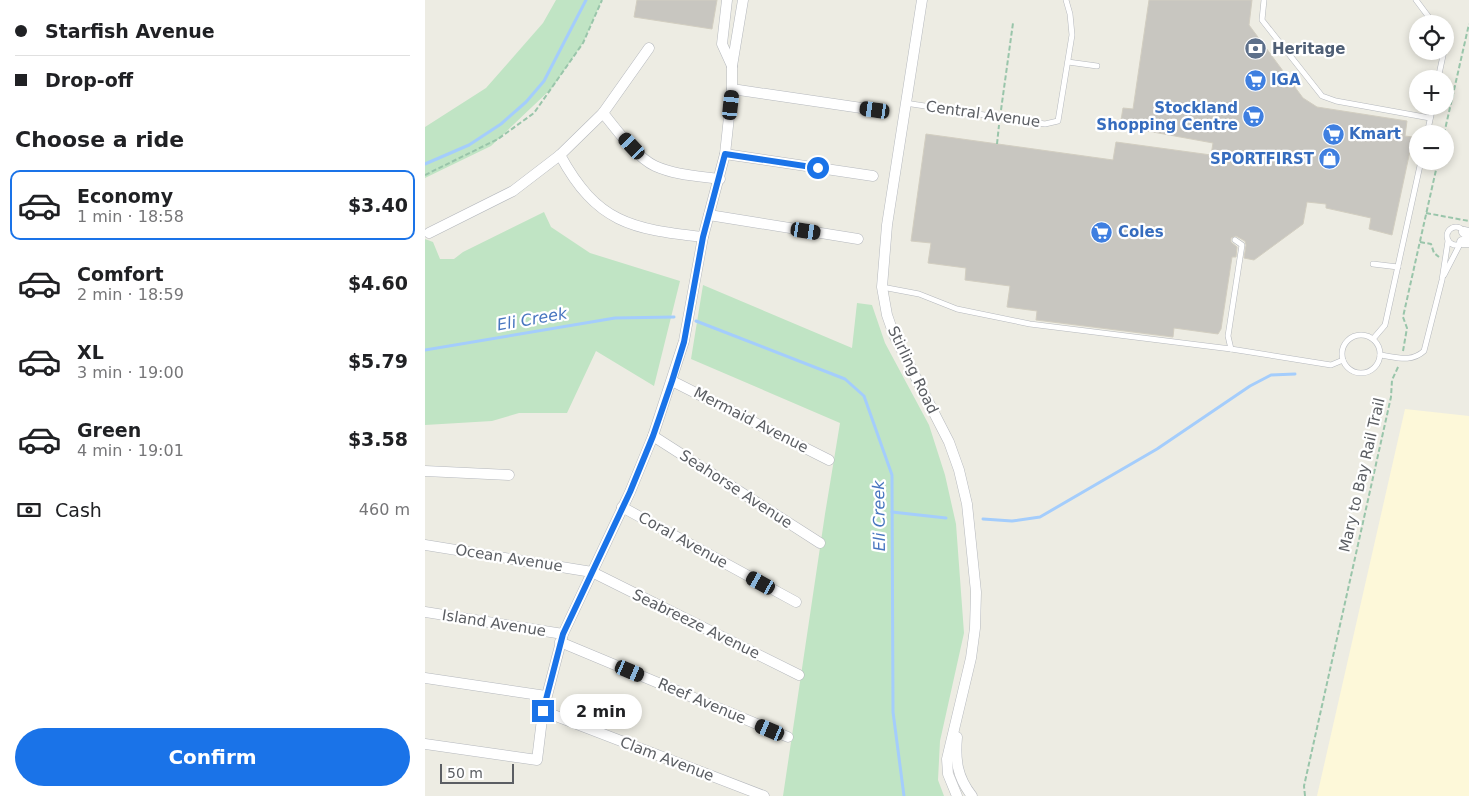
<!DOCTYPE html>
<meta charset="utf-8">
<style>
:root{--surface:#fff;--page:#f2f2f2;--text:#202124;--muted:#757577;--line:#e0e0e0;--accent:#1a73e8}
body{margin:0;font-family:"DejaVu Sans",sans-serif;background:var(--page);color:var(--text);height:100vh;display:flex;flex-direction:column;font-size:19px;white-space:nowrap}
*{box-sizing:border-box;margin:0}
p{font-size:16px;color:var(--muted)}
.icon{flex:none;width:28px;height:28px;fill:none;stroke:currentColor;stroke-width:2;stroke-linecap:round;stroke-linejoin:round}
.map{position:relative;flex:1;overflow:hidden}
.details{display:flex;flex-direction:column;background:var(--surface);width:425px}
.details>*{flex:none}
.guide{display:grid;align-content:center;height:110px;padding:0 15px;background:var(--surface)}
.controls{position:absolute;left:984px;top:15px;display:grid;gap:10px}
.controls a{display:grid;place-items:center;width:45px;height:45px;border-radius:50%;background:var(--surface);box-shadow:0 2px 8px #0003;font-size:25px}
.scale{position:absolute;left:15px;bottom:12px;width:74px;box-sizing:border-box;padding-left:5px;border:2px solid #5b5e63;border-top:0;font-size:14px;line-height:18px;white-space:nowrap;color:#5b5e63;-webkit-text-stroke:4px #fff;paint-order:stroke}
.end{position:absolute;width:22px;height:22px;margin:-11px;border:6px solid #1a73e8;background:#fff;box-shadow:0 0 0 2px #fff}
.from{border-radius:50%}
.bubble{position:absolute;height:35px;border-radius:18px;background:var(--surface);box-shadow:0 2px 8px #0003;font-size:16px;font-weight:600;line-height:35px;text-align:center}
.car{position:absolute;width:15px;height:30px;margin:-15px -8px;border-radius:6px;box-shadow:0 0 4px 1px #0007;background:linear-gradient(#222 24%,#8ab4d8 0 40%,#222 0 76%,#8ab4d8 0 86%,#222 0)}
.guide b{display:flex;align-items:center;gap:18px;height:48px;font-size:19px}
.guide b+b{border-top:1px solid var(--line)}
.guide i{width:12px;height:12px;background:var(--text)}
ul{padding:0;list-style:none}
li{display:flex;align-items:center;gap:15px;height:70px;margin:0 10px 8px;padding:0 5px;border:2px solid transparent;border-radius:10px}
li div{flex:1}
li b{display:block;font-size:19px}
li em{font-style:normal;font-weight:600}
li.selected{border-color:var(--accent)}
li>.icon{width:45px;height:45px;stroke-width:1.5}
h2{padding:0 15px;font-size:22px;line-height:60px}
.pay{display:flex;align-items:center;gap:12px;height:55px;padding:0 15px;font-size:19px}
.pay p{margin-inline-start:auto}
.button{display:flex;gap:10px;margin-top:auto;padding:10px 15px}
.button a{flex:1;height:58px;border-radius:30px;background:var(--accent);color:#fff;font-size:20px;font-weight:600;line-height:58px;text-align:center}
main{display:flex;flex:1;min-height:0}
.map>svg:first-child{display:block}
</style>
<main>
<section class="details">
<div class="guide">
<b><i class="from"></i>Starfish Avenue</b>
<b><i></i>Drop-off</b>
</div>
<h2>Choose a ride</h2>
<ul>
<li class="selected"><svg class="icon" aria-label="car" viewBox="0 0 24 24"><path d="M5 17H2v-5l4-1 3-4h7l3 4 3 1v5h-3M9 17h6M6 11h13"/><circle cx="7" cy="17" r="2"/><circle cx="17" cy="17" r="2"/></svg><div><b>Economy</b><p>1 min · 18:58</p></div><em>$3.40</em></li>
<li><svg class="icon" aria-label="car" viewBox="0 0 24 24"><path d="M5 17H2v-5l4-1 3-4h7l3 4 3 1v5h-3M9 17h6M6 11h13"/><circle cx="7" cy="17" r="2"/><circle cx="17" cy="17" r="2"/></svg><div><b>Comfort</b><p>2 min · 18:59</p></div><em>$4.60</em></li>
<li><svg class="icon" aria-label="car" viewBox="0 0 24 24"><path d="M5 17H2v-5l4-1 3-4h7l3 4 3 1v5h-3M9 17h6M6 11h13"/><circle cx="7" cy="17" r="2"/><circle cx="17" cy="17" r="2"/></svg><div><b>XL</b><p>3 min · 19:00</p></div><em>$5.79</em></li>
<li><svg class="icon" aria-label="car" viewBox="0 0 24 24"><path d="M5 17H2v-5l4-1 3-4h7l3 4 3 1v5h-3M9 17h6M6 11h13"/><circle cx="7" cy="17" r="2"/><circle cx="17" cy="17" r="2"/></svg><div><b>Green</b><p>4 min · 19:01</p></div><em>$3.58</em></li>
</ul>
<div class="pay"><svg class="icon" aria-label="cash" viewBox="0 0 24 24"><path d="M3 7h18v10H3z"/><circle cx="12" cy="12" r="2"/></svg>Cash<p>460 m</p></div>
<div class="button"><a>Confirm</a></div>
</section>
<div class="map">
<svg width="1044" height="796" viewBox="0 0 1044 796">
<rect width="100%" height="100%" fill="#edece3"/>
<polygon fill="#fdf8d9" points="980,409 1044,416 1044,796 892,796"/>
<g fill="#c0e4c4">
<polygon points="131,0 177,0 158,43 127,88 66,146 0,178 0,127 61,88 118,23"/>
<polygon points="119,212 126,227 165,253 255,281 229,386 171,351 142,413 94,413 67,421 0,425 0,239 8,242 15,259 29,259 38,252"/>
<polygon points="278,285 427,348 432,303 447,305 460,343 504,425 520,475 531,524 539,633 515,741 513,780 519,796 358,796 400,514 415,423 266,359"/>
</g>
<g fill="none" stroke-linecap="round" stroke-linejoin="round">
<g stroke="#a4cdfc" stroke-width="3">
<polyline points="0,164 44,145 76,124 101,102 119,81 161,0"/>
<polyline points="271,321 420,379 439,396 467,475 468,712 479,796"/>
<polyline points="0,350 190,318 249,317"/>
<polyline points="467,512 521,518"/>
<polyline points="558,519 587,521 615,517 732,449 825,386 846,375 870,374"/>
</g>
</g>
<g fill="#c8c6c0" stroke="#d2cec1">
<polygon points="212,0 292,0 287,29 209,17"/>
<polygon points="724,0 827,0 824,25 878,98 892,107 982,121 980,136 988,137 967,235 944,229 946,218 901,208 901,204 882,202 878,224 829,260 819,258 821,245 820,241 811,236 806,238 806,242 812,247 811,257 807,257 796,329 793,334 749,328 748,337 611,320 612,311 582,307 585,286 540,280 541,268 503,263 506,243 486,241 501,134 688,160 691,142 786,155 788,143 695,126 698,108 708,109"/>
</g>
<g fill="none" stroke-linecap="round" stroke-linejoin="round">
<defs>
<g id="lane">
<polyline points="839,0 837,20 897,96 911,101 1005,118"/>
<polyline points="991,0 1009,24"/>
<polyline points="643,62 672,66"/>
<polyline points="1013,79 1019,51"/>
<polyline points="480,103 620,124 633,121 647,35 645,14 641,0"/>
<polyline points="1002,134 1008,106"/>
<circle cx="1031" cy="236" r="9"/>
<polyline points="948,264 973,267"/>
<polyline points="1019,275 1035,244"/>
<polyline points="457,287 494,294 532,309 605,324 806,349 906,365 918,360"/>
<circle cx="936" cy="354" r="19"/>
<polyline points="948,339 960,325 996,161"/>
<polyline points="806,349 803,336 817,245 810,240"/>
<path d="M955 355C971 357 986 363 999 351L1017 280 1023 241"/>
</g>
<g id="street">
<polyline points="302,0 297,44 307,66"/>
<polyline points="497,0 462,225 457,287 462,315 469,335 524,442 534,470 542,504 551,592 550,628 546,658 522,759 523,774 532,796"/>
<polyline points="307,89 450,110"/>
<path d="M178 113C191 129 211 157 230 166 250 175 273 176 295 179"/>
<polyline points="300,154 448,176"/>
<path d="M135 155C172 223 206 229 278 237"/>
<polyline points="284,215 433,239"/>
<polyline points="1039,232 1044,233"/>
<polyline points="4,233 88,191 135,155 178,113 224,48"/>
<polyline points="1037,242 1044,242"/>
<polyline points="247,381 404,460"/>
<polyline points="228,436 395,543"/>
<polyline points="0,471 84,475"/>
<polyline points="197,507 371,602"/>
<polyline points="0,545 167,572 374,675"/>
<polyline points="0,612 138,634"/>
<polyline points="135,642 363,737"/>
<polyline points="0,678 121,696"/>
<polyline points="118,711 339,796"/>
<path d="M532 737C530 760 532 777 547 796"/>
<polyline points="0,744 112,760 118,711 138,634 205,492 228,436 259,341 278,237 300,154 307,89 307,66 318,0"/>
</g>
</defs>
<use href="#lane" stroke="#b5b8bd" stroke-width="6"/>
<use href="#street" stroke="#b5b8bd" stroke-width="11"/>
<g stroke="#99c5aa" stroke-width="2" stroke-dasharray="5 2.5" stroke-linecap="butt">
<polyline points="576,110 588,23"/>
<polyline points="1019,134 1044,24"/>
<polyline points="572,144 574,125"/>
<polyline points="1007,161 1007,165 1011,166"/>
<polyline points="0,175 73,139 109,113 158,43 177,0"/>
<polyline points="1001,213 1044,221"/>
<polyline points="995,242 1006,244 1009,253 1014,257"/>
<polyline points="978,351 982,328 978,317 1013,161"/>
<polyline points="880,796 879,786 966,397 967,380 974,365"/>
</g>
<use href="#lane" stroke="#fff" stroke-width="5"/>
<use href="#street" stroke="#fff" stroke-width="10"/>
</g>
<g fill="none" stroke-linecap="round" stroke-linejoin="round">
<polyline stroke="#1a73e8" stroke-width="6" points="118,711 138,634 205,492 228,436 247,381 259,342 278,237 300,154 393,168"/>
</g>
<defs>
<symbol id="bank-disc" viewBox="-11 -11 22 22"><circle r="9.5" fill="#5c6f8a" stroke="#fff"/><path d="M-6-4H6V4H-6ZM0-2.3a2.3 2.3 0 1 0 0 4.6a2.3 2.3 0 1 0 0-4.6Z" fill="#fff"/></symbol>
<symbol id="supermarket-disc" viewBox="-11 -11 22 22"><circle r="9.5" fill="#3f7fe0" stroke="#fff"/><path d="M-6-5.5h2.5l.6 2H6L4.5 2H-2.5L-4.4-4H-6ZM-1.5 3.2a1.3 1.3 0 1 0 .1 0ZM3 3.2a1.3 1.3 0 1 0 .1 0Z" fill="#fff"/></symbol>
<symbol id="shop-disc" viewBox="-11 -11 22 22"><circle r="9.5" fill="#3f7fe0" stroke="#fff"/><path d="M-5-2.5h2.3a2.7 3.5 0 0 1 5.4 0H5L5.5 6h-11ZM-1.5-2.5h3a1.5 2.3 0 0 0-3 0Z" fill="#fff"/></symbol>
</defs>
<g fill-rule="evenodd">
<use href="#bank-disc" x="818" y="36" width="25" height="25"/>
<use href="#supermarket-disc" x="818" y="68" width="25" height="25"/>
<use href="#supermarket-disc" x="816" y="104" width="25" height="25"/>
<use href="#supermarket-disc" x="896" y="122" width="25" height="25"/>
<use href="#shop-disc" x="892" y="146" width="25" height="25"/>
<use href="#supermarket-disc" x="664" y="220" width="25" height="25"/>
</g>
<g text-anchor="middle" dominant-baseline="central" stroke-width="4.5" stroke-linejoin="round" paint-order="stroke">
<g font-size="15" font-weight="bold" fill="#4e5e75" stroke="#fff" text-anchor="start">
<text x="847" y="49">Heritage</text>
</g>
<g font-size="15" font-weight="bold" fill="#366cbe" stroke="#fff" text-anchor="start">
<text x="846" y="80">IGA</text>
<text x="813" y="108" text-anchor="end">Stockland<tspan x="813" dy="17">Shopping Centre</tspan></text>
<text x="924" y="134">Kmart</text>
<text x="889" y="159" text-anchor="end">SPORTFIRST</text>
<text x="693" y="232">Coles</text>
</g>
<g font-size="15" fill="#5b5e63" stroke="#fff">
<text transform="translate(558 114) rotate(8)">Central Avenue</text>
<text transform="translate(488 370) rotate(64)">Stirling Road</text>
<text transform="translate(326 420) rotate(27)">Mermaid Avenue</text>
<text transform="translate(937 475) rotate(-77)">Mary to Bay Rail Trail</text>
<text transform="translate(311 489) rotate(33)">Seahorse Avenue</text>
<text transform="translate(258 540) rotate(29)">Coral Avenue</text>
<text transform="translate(84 558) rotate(9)">Ocean Avenue</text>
<text transform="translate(69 623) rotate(9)">Island Avenue</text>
<text transform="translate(271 624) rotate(26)">Seabreeze Avenue</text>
<text transform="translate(277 701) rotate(23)">Reef Avenue</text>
<text transform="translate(242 759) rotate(21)">Clam Avenue</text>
</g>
<g font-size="16" font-style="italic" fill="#4775bf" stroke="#fff">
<text transform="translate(107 319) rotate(-10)">Eli Creek</text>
<text transform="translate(454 516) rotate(-91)">Eli Creek</text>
</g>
</g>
</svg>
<div class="controls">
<a><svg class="icon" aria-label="locate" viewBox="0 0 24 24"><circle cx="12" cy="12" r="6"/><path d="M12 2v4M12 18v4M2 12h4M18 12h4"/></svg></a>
<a>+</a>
<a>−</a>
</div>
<div class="scale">50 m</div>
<i class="end from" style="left:393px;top:168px"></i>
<i class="end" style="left:118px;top:711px"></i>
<div class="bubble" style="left:135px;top:694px;width:82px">2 min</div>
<i class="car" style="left:306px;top:105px;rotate:6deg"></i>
<i class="car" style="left:450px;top:110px;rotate:278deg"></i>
<i class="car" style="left:207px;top:146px;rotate:317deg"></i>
<i class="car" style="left:381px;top:231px;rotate:99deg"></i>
<i class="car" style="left:336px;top:583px;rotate:299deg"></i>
<i class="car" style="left:205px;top:671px;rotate:113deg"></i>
<i class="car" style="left:345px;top:730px;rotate:293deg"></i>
</div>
</main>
